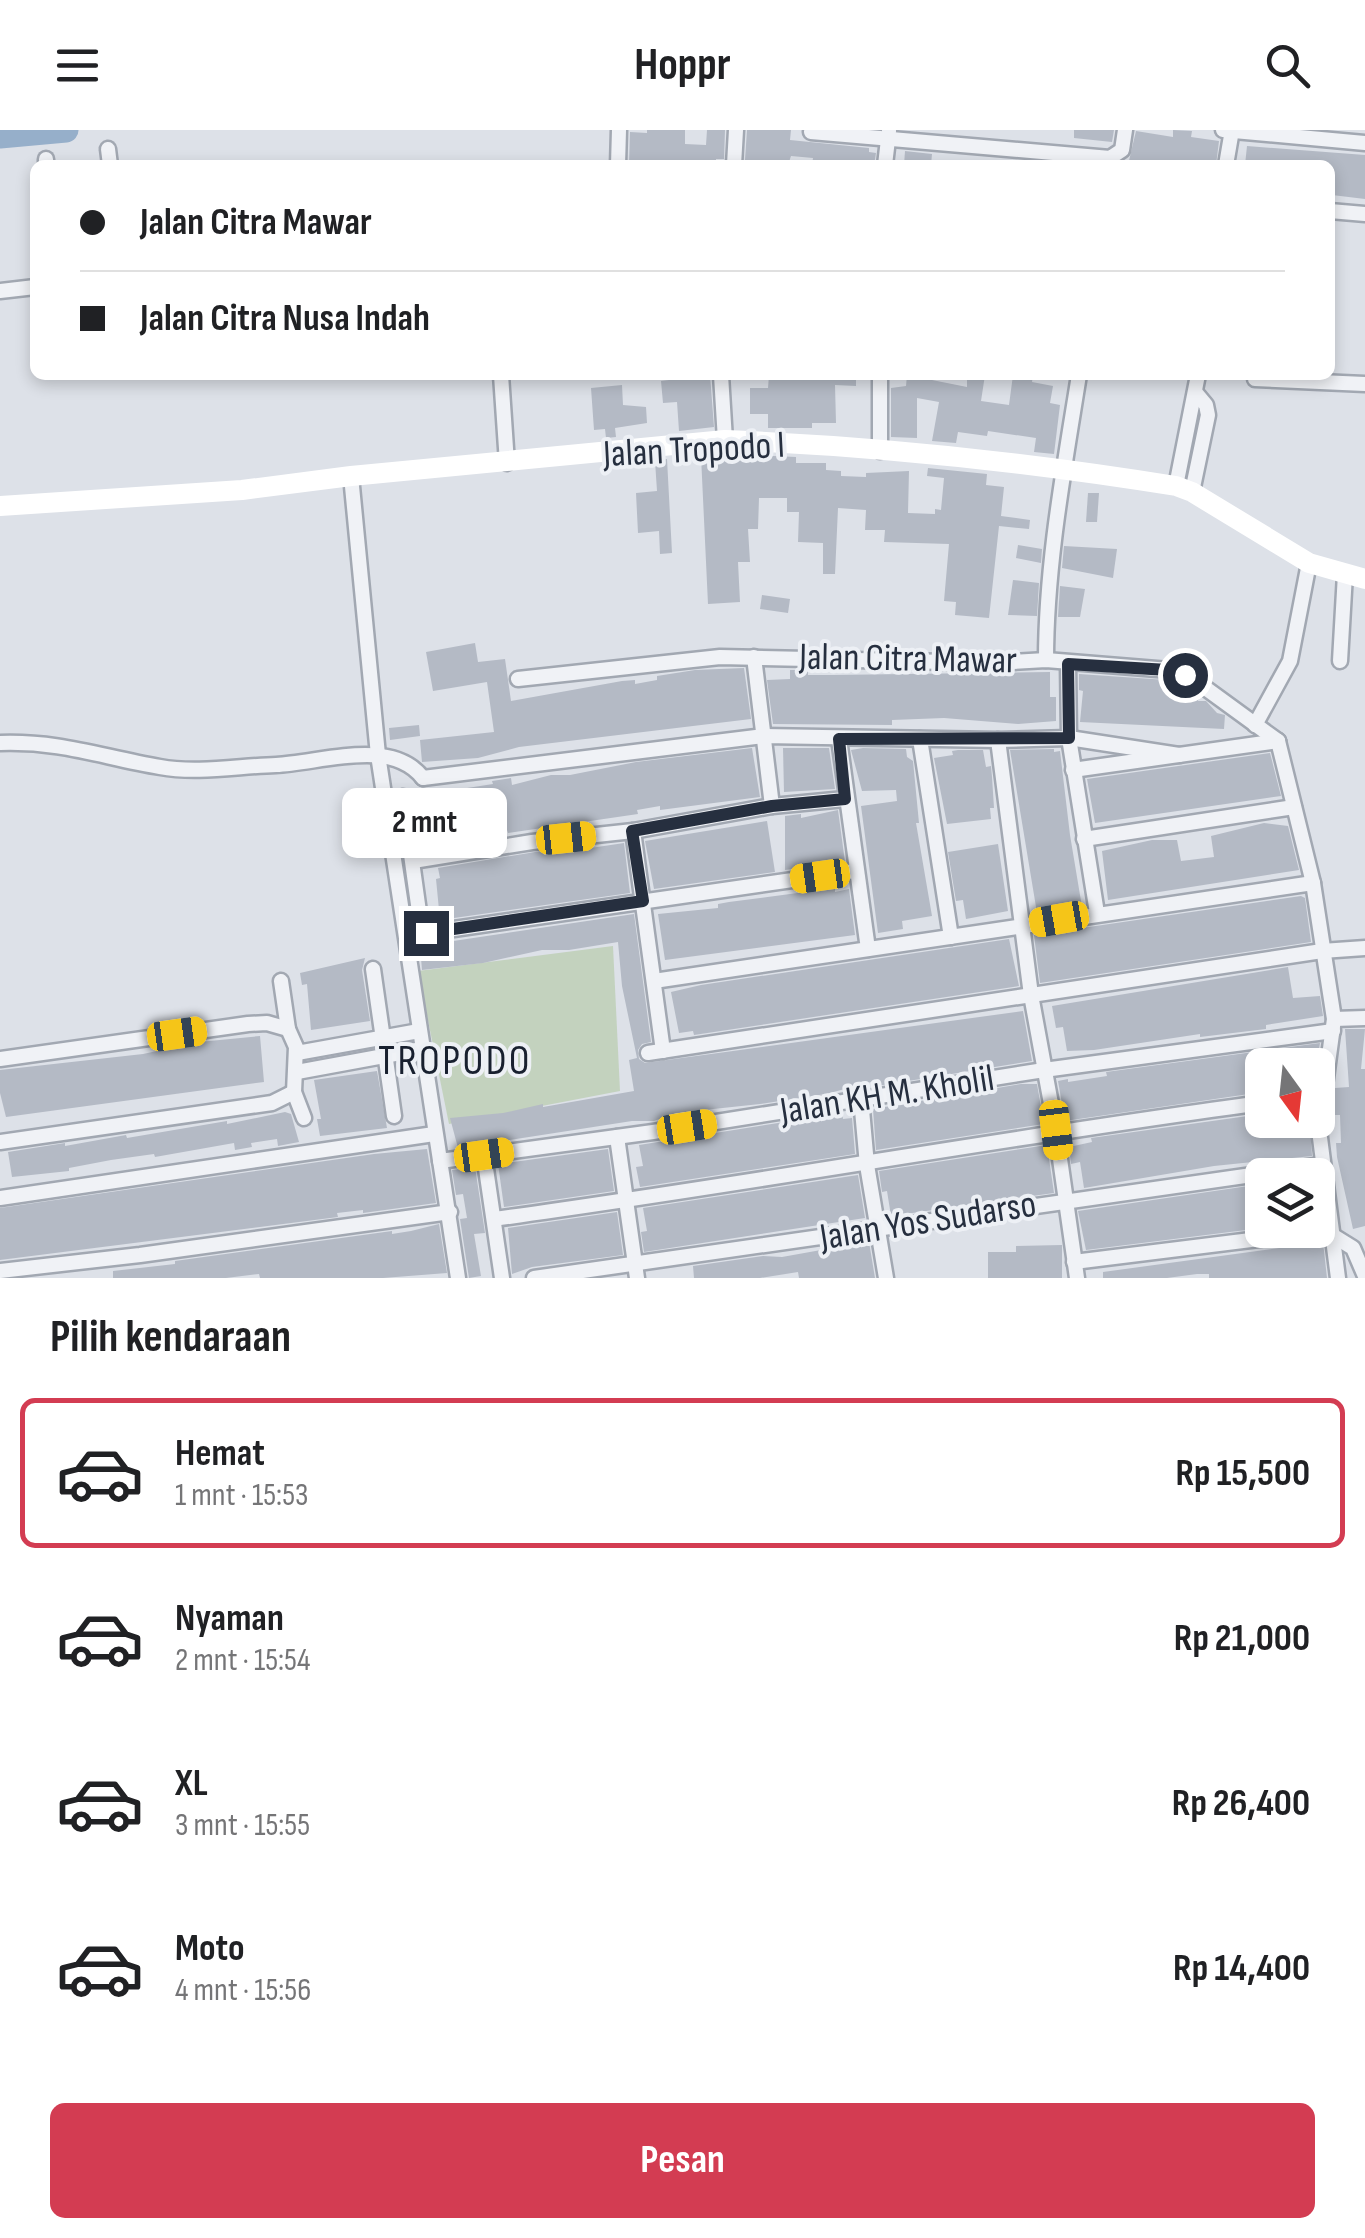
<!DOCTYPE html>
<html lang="id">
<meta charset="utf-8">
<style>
:root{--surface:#fff;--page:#f6f6f6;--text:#202124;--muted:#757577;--line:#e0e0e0;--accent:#d33c52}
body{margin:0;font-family:"Sofia Sans Condensed",sans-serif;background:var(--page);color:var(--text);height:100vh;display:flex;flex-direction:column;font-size:38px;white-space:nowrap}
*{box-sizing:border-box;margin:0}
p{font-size:32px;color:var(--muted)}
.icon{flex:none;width:55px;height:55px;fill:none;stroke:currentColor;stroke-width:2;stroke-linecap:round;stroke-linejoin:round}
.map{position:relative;height:1148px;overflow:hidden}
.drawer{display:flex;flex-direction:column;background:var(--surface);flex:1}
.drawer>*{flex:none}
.hud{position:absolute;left:30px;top:30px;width:1305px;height:220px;border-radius:15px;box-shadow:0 5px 15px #0003;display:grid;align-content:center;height:220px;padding:0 50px;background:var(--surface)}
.needle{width:65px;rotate:165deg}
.tools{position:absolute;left:1245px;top:918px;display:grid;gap:20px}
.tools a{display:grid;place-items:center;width:90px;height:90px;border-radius:15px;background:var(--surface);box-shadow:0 5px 15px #0003;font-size:50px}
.end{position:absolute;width:45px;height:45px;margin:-22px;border:12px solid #262f3f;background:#fff;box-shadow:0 0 0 5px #fff}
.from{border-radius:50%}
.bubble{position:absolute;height:70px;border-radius:15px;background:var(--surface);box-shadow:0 5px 15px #0003;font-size:32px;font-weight:700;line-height:70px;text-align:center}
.car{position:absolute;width:30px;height:60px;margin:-30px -15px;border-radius:12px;box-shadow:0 0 8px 2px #0007;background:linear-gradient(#f5c518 24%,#345 0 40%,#f5c518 0 76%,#345 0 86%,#f5c518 0)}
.hud b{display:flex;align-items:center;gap:35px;height:95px;font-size:38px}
.hud b+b{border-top:2px solid var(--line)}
.hud i{width:25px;height:25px;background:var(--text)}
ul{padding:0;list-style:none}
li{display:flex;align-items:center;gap:30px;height:150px;margin:0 20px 15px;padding:0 30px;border:5px solid transparent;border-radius:15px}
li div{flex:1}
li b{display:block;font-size:38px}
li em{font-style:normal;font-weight:700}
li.active{border-color:var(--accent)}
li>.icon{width:90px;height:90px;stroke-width:1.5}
h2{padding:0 50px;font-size:45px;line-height:120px}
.action{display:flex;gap:20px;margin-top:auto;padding:20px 50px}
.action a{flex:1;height:115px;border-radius:15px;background:var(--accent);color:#fff;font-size:40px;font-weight:700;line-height:115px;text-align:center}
header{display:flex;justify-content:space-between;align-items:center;height:130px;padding:0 50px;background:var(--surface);font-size:45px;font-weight:700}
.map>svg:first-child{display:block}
</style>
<header><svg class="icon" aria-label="menu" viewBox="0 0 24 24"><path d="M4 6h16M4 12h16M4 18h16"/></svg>Hoppr<svg class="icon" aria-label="search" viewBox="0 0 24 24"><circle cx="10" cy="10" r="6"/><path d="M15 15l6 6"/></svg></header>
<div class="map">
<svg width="1365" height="1148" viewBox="0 0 1365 1148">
<rect width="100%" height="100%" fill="#dde1e8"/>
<polygon fill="#c3d2be" points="613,816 620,961 449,994 418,841"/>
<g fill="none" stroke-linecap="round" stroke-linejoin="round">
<polyline stroke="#96afca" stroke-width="25" points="0,6 66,0"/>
</g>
<g fill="#b4bac5">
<polygon points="647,0 685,0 685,14 706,15 707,0 725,0 724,29 716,29 716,35 629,35 630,2 647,3"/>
<polygon points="747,0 791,0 790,10 869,18 869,22 876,23 874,35 812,35 813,28 791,26 788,35 748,35 749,30 745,30"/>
<polygon points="1074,0 1114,0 1112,12 1074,8"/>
<polygon points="1173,0 1192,1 1191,7 1219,11 1216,35 1128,35 1136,1 1173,7"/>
<polygon points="1247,16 1365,25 1365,69 1332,65 1334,39 1330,39 1330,35 1276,32 1276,35 1245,35"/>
<polygon points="905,21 932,24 931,35 904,35"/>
<polygon points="676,245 710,245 714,297 679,301 677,272 663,273 661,251 677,249"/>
<polygon points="769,245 856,245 856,256 835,255 836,293 812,293 812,298 768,298 768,284 750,284 750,258 768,258"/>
<polygon points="907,245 967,257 967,245 985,245 981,271 1009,275 1013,245 1033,245 1032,252 1053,256 1050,273 1060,275 1054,324 1034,322 1036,308 988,301 987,306 958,302 956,313 932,311 939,272 917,268 917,308 891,307 891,258 906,256"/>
<polygon points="622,255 623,275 646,277 647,293 615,298 616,307 606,308 605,299 594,300 591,258"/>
<polygon points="725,324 796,327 796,333 826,333 826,340 841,341 841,346 866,347 866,343 909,341 908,383 935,384 935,379 941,380 944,348 927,346 928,338 987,344 986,355 1004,357 1001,386 1030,390 1029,399 999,396 989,488 955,485 956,472 944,471 949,414 884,412 885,400 865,400 866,380 838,378 835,444 823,444 823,413 798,412 799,382 787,382 787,368 759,368 758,399 748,399 750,432 738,432 740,472 708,474 701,326"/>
<polygon points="667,329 672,423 660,424 659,401 638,403 636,363 657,361 655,331"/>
<polygon points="1088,363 1099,363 1097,392 1086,392"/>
<polygon points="1018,415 1042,419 1041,433 1016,428"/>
<polygon points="1064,416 1117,419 1113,448 1062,438"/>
<polygon points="1013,450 1039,453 1037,486 1008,485"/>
<polygon points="1060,456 1085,459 1080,487 1058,487"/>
<polygon points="762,465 790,469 788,483 760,479"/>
<polygon points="475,513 478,532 505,529 511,571 622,551 635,550 635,554 657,550 657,546 695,540 744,538 751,589 519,617 478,628 422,632 420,610 494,602 487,552 433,561 426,522"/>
<polygon points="790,540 808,540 808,545 833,545 1050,542 1050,567 1056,567 1056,591 1018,594 944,588 892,590 892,595 773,594 767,550 790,549"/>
<polygon points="1079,544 1167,550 1188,558 1199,566 1198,571 1206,571 1217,583 1225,585 1224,599 1080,592 1083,561 1079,560"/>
<polygon points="419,595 420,606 390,610 389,598"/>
<polygon points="752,618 760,667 660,680 660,676 637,680 638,684 508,703 507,700 435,715 431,687 425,688 422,665 493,654 492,651 511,648 512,655 551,645 570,645 636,632"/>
<polygon points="783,618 829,618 835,659 784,662"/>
<polygon points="863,618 906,619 907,627 913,631 919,693 916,693 932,786 902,791 903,799 878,803 861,676 897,671 896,660 862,661 851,620"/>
<polygon points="1054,619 1054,622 1060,621 1070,705 1082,777 1037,783 1010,620"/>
<polygon points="958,620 983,620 986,637 991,636 992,647 994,678 990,678 991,689 947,694 934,628 953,625 952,621"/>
<polygon points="1270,623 1281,666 1095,693 1087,649"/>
<polygon points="838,680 845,732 785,740 785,686 801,684 801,688"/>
<polygon points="767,691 775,742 654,759 645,711"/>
<polygon points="1264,693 1288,696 1299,740 1108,770 1102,721 1152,710 1177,710 1181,731 1214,727 1211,706"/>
<polygon points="624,713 630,763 440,790 436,749 440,748 438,738 535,722 543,721 544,725"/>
<polygon points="998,714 1008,781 966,789 963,770 956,771 948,722"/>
<polygon points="835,758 835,762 849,759 855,805 665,830 658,784 718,778 718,774 729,772"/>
<polygon points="1301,766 1305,768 1311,812 1040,853 1034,805"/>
<polygon points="634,784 651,912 642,914 638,920 639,929 645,933 1023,881 1032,931 871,957 871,952 826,964 760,974 676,983 654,991 632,991 458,1018 450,988 503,983 543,974 543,977 634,961 629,930 637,928 622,856 618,812 569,820 542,820 483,833 422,840 420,816"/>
<polygon points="1009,809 1019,856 694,905 693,901 679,903 671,862 701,855"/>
<polygon points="365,828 362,840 370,891 311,900 307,854 302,855 300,843"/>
<polygon points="1288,837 1293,868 1320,866 1323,886 1266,895 1266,899 1200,907 1200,904 1094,920 1067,921 1063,897 1056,898 1052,876"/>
<polygon points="1345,899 1365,899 1361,939 1365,939 1365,1096 1353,1099 1337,1027 1336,1013 1341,1013 1340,985 1335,985 1334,968 1335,958 1349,957"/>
<polygon points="260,906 264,952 6,987 0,963 0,940 143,924 199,912"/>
<polygon points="1320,913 1316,935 1261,935 1262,958 1248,961 1249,964 1065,991 1058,951 1068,949 1068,952 1107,946 1106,942"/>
<polygon points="377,941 387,998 320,1006 317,989 321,989 314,950"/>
<polygon points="1021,954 1037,954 1044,994 876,1020 873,979"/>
<polygon points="285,982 291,984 299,1012 278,1016 277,1009 251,1013 252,1017 235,1020 234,1013 155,1027 154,1024 111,1030 69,1038 69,1041 12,1047 8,1022 65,1013 65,1016 126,1005 127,1008 227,991 227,994"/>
<polygon points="842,983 843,989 852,988 855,1024 640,1057 636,1037 643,1036 639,1015"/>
<polygon points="1262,984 1262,990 1310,990 1312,1026 1214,1036 1084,1058 1080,1032 1071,1034 1069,1017 1092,1012 1091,1008"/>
<polygon points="1047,1015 1054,1063 891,1086 887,1061 882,1062 879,1041"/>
<polygon points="427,1019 436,1073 363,1083 363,1080 337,1083 338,1087 0,1130 0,1078 374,1024"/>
<polygon points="608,1019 614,1061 504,1077 498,1034"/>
<polygon points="475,1037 485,1103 474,1104 481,1146 469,1148 460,1089 467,1088 463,1064 456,1065 452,1040"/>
<polygon points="858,1045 865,1088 644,1122 641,1102 647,1101 643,1078"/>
<polygon points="1262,1054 1262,1098 1086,1120 1078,1081"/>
<polygon points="617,1082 623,1125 532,1137 512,1144 508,1098"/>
<polygon points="439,1094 447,1143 383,1148 260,1148 259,1144 226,1148 113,1148 113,1141 175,1134 175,1131 392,1101 392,1104 411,1101"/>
<polygon points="869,1112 875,1148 799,1148 798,1142 760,1148 694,1148 693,1136 763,1126 782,1127 821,1120 821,1118"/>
<polygon points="1323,1112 1327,1148 1209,1148 1209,1144 1197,1144 1167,1148 1103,1148 1103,1142"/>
<polygon points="1062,1115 1062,1148 988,1148 988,1122 1016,1122 1016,1116"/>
</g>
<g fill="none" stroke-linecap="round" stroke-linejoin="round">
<defs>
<g id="street">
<polyline points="1223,0 1365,13"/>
<polyline points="811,2 1110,28 1122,20 1125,0"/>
<polyline points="108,19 110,35"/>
<polyline points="46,29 46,35"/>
<polyline points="618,35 619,0"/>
<polyline points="734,35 736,0"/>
<polyline points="885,35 889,1"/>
<polyline points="1226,35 1232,0"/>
<polyline points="1330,81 1365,84"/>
<polyline points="0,161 35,157"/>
<polyline points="501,245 507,333"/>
<polyline points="721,245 725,310"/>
<polyline points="880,245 880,321"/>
<polyline points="1255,249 1365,254"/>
<polyline points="351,346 378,625 458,1148"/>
<polyline points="1176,356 1198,245"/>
<polyline points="1192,362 1208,285 1206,275 1196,263"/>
<polyline points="754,527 772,676"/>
<path d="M1046 530C1046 435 1064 339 1079 245"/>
<polyline points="1340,531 1345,444"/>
<polyline points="1068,534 1069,608 1097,783"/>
<polyline points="518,549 720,527 995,533 1046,530 1169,540 1193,549 1278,611"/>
<polyline points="1255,595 1290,531 1309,433"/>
<polyline points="839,609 868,819"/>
<polyline points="920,609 951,807"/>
<polyline points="998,610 1031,865 1056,1001 1077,1148"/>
<polyline points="1278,611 1313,753 1334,889 1319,1000 1338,1148"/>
<path d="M0 613C62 611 101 627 160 637 197 644 239 636 276 635 321 633 391 607 423 648"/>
<polyline points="1073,640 1278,611"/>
<polyline points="423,648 764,606 998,610 1069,608 1179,625"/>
<polyline points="403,667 421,796 426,803 855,741"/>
<polyline points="633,701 663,921"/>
<polyline points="1084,709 1294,677"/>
<polyline points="413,731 532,712 633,701 772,676 845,669"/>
<polyline points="373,839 394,986"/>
<polyline points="281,851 288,899 296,917 294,962 304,988"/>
<polyline points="654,851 1313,753"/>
<polyline points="1334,889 1365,888"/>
<polyline points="297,923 419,901"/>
<polyline points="648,923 1322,821 1365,818"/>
<polyline points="0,929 248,894 267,893 288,899"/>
<polyline points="297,942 422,919"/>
<polyline points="861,969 867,1035 886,1148"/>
<polyline points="617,1007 637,1148"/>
<polyline points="0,1012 272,973 294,962"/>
<polyline points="484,1025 502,1148"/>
<polyline points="440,1031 653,1002 1044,940 1333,901"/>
<polyline points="0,1068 434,1004"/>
<path d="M494 1089C751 1054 1006 1007 1262 973"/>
<polyline points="1332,1105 1353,1118 1365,1146"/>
<polyline points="1074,1132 1331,1100"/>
<polyline points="0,1141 140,1125 450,1082"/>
<polyline points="534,1148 1322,1035"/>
</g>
</defs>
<use href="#street" stroke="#a2a8b2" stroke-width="19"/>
<use href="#street" stroke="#f0f2f6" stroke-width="14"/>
<path stroke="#fff" stroke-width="20" d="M0 376 242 360 351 346 725 310C876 316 1027 332 1176 356L1192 362 1309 433 1365 449"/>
</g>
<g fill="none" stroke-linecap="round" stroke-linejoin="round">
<polyline stroke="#262f3f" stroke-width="12" points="426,803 643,771 632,701 772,676 845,669 839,609 1069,608 1068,534 1168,540 1185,545"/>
</g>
<g text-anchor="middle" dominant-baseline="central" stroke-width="8" stroke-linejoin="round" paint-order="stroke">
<g font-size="38" fill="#262f3f" stroke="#edf0f5">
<text transform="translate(694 320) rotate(-3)">Jalan Tropodo I</text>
<text transform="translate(908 529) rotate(1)">Jalan Citra Mawar</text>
<text transform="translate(887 965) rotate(-9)">Jalan KH M. Kholil</text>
<text transform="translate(928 1091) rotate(-9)">Jalan Yos Sudarso</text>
</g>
<g font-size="42" letter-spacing="2.5" fill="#18202f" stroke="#edf0f5">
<text x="455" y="931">TROPODO</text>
</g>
</g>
</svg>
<div class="tools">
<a><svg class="needle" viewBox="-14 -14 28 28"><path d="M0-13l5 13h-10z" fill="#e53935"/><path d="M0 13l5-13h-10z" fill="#757577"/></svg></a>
<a><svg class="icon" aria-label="layers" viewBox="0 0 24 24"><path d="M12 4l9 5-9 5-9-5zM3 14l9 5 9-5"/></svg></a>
</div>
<i class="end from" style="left:1185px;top:545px"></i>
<i class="end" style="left:426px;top:803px"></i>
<div class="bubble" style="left:342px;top:658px;width:165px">2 mnt</div>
<i class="car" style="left:566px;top:708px;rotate:84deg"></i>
<i class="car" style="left:820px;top:746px;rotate:262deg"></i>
<i class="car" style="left:1059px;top:789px;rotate:260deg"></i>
<i class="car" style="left:177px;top:904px;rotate:82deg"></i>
<i class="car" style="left:687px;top:997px;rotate:81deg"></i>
<i class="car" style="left:1056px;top:1000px;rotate:173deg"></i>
<i class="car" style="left:484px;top:1025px;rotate:82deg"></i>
<div class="hud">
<b><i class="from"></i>Jalan Citra Mawar</b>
<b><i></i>Jalan Citra Nusa Indah</b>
</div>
</div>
<section class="drawer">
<h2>Pilih kendaraan</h2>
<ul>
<li class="active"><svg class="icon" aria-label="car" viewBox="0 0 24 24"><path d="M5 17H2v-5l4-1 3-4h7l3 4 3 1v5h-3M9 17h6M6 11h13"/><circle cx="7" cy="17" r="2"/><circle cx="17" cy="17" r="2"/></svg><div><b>Hemat</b><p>1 mnt · 15:53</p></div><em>Rp 15,500</em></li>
<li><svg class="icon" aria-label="car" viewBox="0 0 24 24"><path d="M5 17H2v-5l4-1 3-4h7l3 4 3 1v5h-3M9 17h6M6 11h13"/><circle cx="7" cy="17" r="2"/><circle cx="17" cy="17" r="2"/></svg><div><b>Nyaman</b><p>2 mnt · 15:54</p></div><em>Rp 21,000</em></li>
<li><svg class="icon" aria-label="car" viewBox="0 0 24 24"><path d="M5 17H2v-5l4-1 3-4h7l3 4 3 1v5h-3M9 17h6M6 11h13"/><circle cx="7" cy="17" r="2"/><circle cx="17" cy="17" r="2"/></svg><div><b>XL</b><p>3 mnt · 15:55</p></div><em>Rp 26,400</em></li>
<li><svg class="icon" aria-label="car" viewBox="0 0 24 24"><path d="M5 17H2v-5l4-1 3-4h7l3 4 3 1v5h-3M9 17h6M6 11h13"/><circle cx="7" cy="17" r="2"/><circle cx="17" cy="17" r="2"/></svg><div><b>Moto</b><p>4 mnt · 15:56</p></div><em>Rp 14,400</em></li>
</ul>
<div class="action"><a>Pesan</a></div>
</section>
